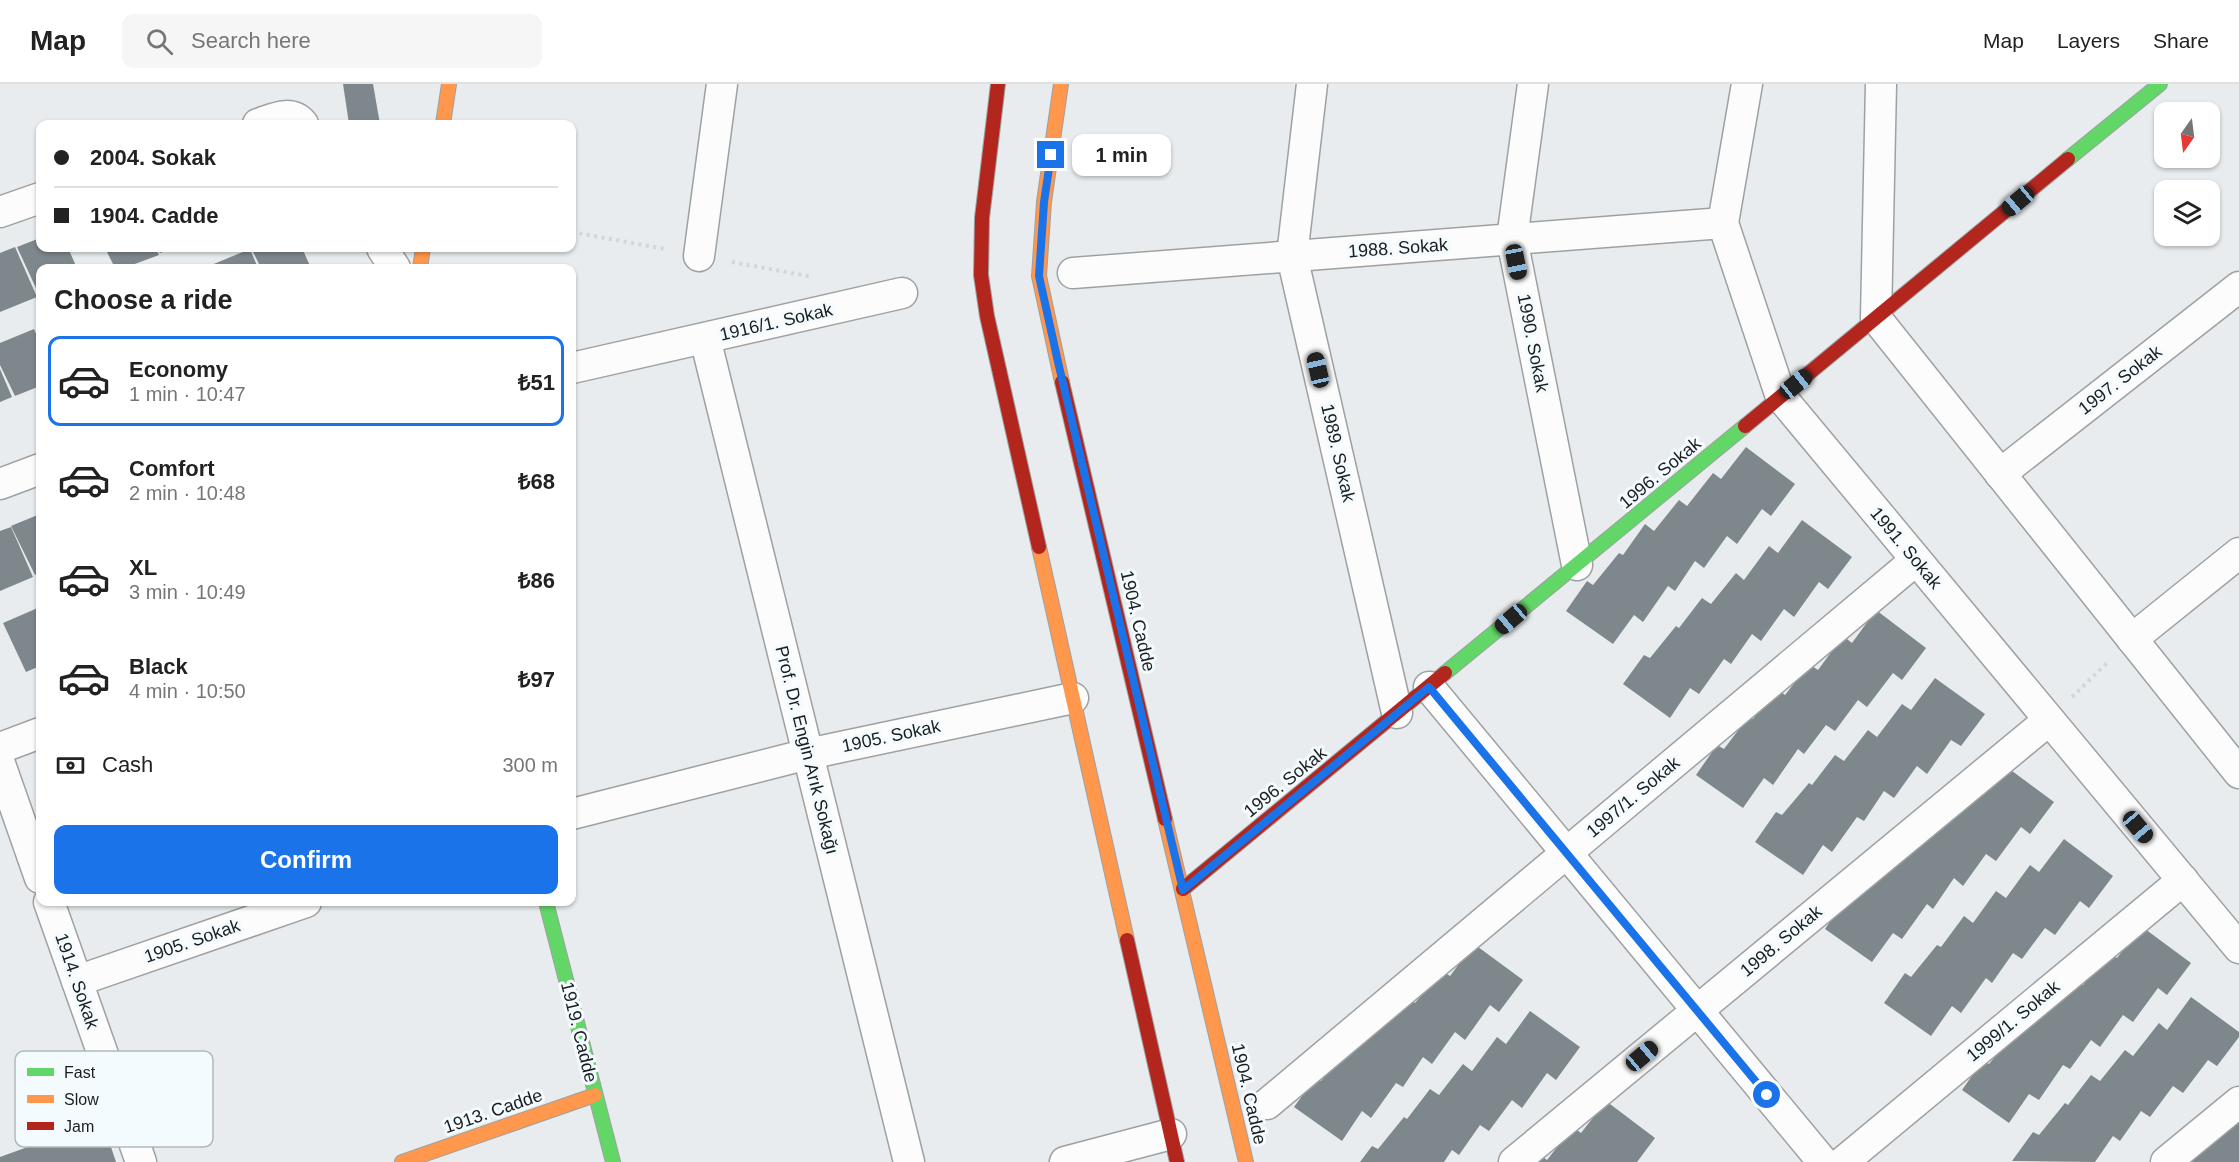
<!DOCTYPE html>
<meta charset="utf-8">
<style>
:root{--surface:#fff;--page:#f6f6f6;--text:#222;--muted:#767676;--line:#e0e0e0;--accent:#1a73e8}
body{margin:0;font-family:Helvetica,sans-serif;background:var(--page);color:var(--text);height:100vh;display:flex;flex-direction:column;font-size:22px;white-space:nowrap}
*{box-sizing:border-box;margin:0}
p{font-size:20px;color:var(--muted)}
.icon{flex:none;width:33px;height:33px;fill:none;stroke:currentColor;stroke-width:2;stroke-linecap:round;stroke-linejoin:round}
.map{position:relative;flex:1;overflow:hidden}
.drawer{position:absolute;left:36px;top:180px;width:540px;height:642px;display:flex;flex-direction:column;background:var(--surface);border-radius:12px;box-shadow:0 2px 4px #0004}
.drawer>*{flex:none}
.top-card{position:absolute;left:36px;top:36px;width:540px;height:132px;border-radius:12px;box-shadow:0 2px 4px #0004;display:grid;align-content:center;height:132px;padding:0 18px;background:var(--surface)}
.needle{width:39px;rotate:194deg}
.tools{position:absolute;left:2154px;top:18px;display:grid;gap:12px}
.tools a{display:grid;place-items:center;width:66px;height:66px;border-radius:12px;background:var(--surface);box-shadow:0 2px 4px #0004;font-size:30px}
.end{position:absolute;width:27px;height:27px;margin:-14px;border:8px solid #1a73e8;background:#fff;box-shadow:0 0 0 3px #fff}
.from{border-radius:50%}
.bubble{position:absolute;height:42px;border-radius:12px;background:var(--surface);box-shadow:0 2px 4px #0004;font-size:20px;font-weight:800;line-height:42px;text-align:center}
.car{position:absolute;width:18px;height:36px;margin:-18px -9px;border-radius:8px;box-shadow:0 0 4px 2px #0007;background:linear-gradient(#222 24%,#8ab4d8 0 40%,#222 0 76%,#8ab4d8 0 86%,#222 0)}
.top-card b{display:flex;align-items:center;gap:21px;height:57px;font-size:22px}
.top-card b+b{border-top:2px solid var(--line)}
.top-card i{width:15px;height:15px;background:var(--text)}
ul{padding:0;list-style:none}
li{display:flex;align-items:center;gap:18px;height:90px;margin:0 12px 9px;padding:0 6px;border:3px solid transparent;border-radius:12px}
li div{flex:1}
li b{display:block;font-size:22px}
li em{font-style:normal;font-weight:800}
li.selected{border-color:var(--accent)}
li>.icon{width:54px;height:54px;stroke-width:1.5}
h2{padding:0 18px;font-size:27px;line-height:72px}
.pay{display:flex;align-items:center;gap:15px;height:66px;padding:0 18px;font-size:22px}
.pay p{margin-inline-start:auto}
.primary-button{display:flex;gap:12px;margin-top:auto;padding:12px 18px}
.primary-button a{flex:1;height:69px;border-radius:12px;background:var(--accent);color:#fff;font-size:24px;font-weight:800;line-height:69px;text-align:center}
header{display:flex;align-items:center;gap:36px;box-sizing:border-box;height:84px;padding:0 30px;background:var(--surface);border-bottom:2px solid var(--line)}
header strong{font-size:28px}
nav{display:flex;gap:33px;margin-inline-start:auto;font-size:21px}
.search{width:420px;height:54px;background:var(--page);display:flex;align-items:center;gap:15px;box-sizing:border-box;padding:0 21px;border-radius:12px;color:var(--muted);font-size:22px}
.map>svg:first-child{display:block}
</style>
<header>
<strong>Map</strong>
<div class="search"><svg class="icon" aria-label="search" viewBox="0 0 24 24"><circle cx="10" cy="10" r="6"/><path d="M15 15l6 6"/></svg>Search here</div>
<nav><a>Map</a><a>Layers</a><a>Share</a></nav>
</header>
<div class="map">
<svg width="2239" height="1078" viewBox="0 0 2239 1078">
<rect width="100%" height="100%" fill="#e8ecee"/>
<g fill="#7e888c">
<polygon points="343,0 373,0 380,40 349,40"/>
<polygon points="40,154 40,164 68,164 77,184 40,184 40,213 17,163"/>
<polygon points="15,163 37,213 0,228 0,169"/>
<polygon points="105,164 155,164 159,171 124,184 115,184"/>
<polygon points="157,164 173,164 160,169"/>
<polygon points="257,164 302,164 311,184 261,184 252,166"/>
<polygon points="250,165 258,184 204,184"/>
<polygon points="34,245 40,259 40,302 15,312 0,281 0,259"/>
<polygon points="0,285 12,313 0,318"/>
<polygon points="1746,363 1795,400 1771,432 1762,425 1737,460 1727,452 1704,484 1695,477 1675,507 1668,502 1643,538 1634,531 1613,560 1566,527 1587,497 1593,501 1619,469 1623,471 1645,440 1654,447 1679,416 1687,422 1713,389 1721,395"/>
<polygon points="40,430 40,489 35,491 11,442"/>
<polygon points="1802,436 1852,473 1828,505 1819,498 1794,533 1784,525 1761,557 1752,550 1731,580 1724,575 1699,610 1690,604 1670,634 1623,600 1644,571 1650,574 1676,542 1679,544 1702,514 1711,520 1736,489 1744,496 1769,462 1778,469"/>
<polygon points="11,443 33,493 0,507 0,447"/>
<polygon points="40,523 40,582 26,588 3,539"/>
<polygon points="1876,526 1926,564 1902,596 1893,589 1867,623 1858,616 1835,647 1826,641 1804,670 1798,665 1773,701 1764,694 1743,724 1696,691 1717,661 1724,665 1749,632 1753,635 1776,604 1785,611 1809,580 1818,586 1843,552 1852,559"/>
<polygon points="1935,594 1985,630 1961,662 1951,656 1927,690 1917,682 1894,714 1884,707 1864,737 1857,733 1832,768 1823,761 1803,791 1755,758 1776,728 1782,731 1809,699 1812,701 1835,671 1844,677 1868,646 1877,653 1902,620 1911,626"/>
<polygon points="2004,681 2054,718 2030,750 2021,743 1996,777 1986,770 1963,802 1954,794 1933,825 1927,820 1902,855 1893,849 1872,878 1825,845 1845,815 1852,819 1878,787 1971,707 1980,713"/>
<polygon points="2064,755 2113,792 2089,824 2080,817 2055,851 2045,844 2022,875 2013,869 1992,899 1986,894 1961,929 1952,922 1931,952 1884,919 1905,889 1911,893 1937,861 1941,863 1964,832 1973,839 1996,807 2006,814 2030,781 2039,788"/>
<polygon points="2141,842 2191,879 2167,911 2158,904 2133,938 2123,931 2100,963 2091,956 2070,985 2063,981 2039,1016 2029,1010 2009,1039 1962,1006 1983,976 1989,980 2015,948 2074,895 2083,901 2108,868 2117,874"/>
<polygon points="1474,860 1523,896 1499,928 1490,921 1465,956 1455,948 1432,980 1423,973 1403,1003 1396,999 1371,1034 1362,1027 1342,1057 1294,1023 1315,994 1321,997 1347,965 1374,937 1382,943 1407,912 1415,919 1441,886 1450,892"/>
<polygon points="2191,913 2239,948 2239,953 2217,982 2208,976 2183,1009 2173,1002 2150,1033 2141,1027 2120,1057 2113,1052 2095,1078 2012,1077 2033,1048 2039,1051 2065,1019 2068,1021 2091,991 2100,997 2125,966 2133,972 2159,939 2167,946"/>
<polygon points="1530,927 1580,963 1556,996 1547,989 1522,1024 1512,1016 1489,1047 1480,1041 1459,1071 1452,1066 1444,1078 1360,1078 1372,1062 1378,1065 1404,1033 1407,1035 1430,1005 1439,1011 1463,980 1472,987 1497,953 1506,960"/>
<polygon points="1606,1017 1655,1054 1637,1078 1532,1078 1539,1070 1547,1076 1573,1043 1581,1049"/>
<polygon points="2233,1030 2239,1034 2239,1078 2184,1078 2200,1057 2209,1064"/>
<polygon points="102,1036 116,1078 0,1078 0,1073"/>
</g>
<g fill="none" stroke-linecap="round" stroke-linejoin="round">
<defs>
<g id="street">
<polyline points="1312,0 1292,172 1397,629"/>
<polyline points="1533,0 1512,155 1577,481"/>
<polyline points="1747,0 1723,139 1781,313 2239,864"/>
<polyline points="1881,0 1876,234 2239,689"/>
<path d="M258 40C273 35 291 25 303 40"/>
<polyline points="0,128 40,114"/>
<polyline points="382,164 395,184"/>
<polyline points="699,172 722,0"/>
<polyline points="1073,189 1723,139"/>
<polyline points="705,254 909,1078"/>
<polyline points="572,284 902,209"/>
<polyline points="2000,390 2239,203"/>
<polyline points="0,400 40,385"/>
<polyline points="2132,555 2239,469"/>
<polyline points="1429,603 1823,1078"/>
<polyline points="0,664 40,649"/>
<polyline points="0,680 40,794"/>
<polyline points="572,730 808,670 1073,614"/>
<polyline points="49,818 141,1078"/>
<polyline points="77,897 306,818"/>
<polyline points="1267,1020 1916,476"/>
<polyline points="1065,1078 1171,1050"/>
<polyline points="1514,1078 2049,636"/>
<polyline points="1843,1078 2183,796"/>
<polyline points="2166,1078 2239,1018"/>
</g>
<g id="fast">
<polyline points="2068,75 2160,0"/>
<polyline points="1445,589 1745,342"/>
<polyline points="546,818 613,1078"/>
</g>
<g id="slow">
<polyline points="1061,0 1044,118 1039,192 1062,298"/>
<polyline points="443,40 449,0"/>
<polyline points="420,184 423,164"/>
<polyline points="1039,463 1127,856"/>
<polyline points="1165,735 1246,1078"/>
<polyline points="402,1078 595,1011"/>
</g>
<g id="jam">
<polyline points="998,0 982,134 981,191 987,232 1039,463"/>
<polyline points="1062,298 1165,735"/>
<polyline points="1745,342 2068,75"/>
<polyline points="1183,805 1445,589"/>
<polyline points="1127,856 1177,1078"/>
</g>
</defs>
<use href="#street" stroke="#9ea1a2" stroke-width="33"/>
<use href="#fast" stroke="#9ea1a2" stroke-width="16"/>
<use href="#slow" stroke="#9ea1a2" stroke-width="16"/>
<use href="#jam" stroke="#9ea1a2" stroke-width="16"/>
<g stroke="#d4d5d6" stroke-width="4" stroke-dasharray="3 4.5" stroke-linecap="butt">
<polyline points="572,148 665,165"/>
<polyline points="732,178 813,193"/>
<polyline points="2072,613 2108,578"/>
</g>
<use href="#street" stroke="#fcfcfc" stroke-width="30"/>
<use href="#fast" stroke="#63d668" stroke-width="14"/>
<use href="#slow" stroke="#ff974d" stroke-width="14"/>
<use href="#jam" stroke="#b3261e" stroke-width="14"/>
</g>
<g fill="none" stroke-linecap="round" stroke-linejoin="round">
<polyline stroke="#1a73e8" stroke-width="8" points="1051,71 1044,118 1039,192 1058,278 1183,806 1429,603 1767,1011"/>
</g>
<g text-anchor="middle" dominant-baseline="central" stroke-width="6" stroke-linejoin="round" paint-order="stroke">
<g font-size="18" fill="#1b1e1f" stroke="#f3fbfe">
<text transform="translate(1398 164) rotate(-4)">1988. Sokak</text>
<text transform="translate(776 238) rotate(-13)">1916/1. Sokak</text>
<text transform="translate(1533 259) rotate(79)">1990. Sokak</text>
<text transform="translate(2120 296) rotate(-38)">1997. Sokak</text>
<text transform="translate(1338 369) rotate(77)">1989. Sokak</text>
<text transform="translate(1660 389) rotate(-40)">1996. Sokak</text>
<text transform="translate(1906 464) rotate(50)">1991. Sokak</text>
<text transform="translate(1138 537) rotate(77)">1904. Cadde</text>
<text transform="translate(891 652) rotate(-12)">1905. Sokak</text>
<text transform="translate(807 666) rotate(76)">Prof. Dr. Engin Arık Sokağı</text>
<text transform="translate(1285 698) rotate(-39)">1996. Sokak</text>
<text transform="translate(1633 713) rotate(-40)">1997/1. Sokak</text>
<text transform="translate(192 857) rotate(-19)">1905. Sokak</text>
<text transform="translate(1781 857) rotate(-40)">1998. Sokak</text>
<text transform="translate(77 897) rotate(71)">1914. Sokak</text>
<text transform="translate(2013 937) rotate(-40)">1999/1. Sokak</text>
<text transform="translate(579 948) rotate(76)">1919. Cadde</text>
<text transform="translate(1249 1010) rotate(77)">1904. Cadde</text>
<text transform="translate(493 1027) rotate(-19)">1913. Cadde</text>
</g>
</g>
<rect x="15" y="967" width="198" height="96" rx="9" fill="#f3fbfe" stroke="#b2b9bb" stroke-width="1.5"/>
<rect x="27" y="984" width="27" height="8" fill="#63d668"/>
<rect x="27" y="1011" width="27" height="8" fill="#ff974d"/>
<rect x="27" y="1038" width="27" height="8" fill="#b3261e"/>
<g font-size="16" fill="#1b1e1f">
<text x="64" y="994">Fast</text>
<text x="64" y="1021">Slow</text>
<text x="64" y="1048">Jam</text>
</g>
</svg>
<div class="tools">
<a><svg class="needle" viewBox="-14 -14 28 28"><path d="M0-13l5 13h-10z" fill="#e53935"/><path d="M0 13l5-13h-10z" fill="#767676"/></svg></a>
<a><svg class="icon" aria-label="layers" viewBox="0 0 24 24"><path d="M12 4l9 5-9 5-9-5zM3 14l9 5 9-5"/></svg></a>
</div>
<i class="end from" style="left:1767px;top:1011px"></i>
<i class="end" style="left:1051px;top:71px"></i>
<div class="bubble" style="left:1072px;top:50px;width:99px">1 min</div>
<i class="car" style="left:2018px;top:117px;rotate:230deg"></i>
<i class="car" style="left:1516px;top:178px;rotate:169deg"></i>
<i class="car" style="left:1318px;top:286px;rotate:347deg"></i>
<i class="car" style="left:1796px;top:300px;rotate:51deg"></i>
<i class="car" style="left:1511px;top:535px;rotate:230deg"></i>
<i class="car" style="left:2138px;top:743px;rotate:140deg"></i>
<i class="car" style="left:1642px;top:972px;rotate:50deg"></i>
<div class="top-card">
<b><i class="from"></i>2004. Sokak</b>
<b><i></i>1904. Cadde</b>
</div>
<section class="drawer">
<h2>Choose a ride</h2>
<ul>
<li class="selected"><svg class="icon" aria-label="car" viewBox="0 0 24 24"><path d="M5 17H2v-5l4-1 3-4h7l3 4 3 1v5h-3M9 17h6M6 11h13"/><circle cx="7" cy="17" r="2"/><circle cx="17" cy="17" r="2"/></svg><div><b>Economy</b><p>1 min · 10:47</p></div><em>₺51</em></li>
<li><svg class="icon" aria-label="car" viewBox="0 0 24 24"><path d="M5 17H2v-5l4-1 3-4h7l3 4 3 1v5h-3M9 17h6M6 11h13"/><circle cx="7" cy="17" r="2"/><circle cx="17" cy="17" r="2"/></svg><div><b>Comfort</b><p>2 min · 10:48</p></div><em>₺68</em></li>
<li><svg class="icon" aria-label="car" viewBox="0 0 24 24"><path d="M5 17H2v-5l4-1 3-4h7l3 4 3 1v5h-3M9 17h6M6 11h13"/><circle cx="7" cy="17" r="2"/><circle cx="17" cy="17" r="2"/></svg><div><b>XL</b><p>3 min · 10:49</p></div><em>₺86</em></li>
<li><svg class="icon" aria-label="car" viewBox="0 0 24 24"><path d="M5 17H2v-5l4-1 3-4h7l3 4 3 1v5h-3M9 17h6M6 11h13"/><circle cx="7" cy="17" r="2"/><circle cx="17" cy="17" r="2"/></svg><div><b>Black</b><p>4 min · 10:50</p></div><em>₺97</em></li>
</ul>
<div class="pay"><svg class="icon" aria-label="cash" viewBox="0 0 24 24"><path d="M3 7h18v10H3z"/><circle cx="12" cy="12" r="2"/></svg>Cash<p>300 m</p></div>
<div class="primary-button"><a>Confirm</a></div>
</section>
</div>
